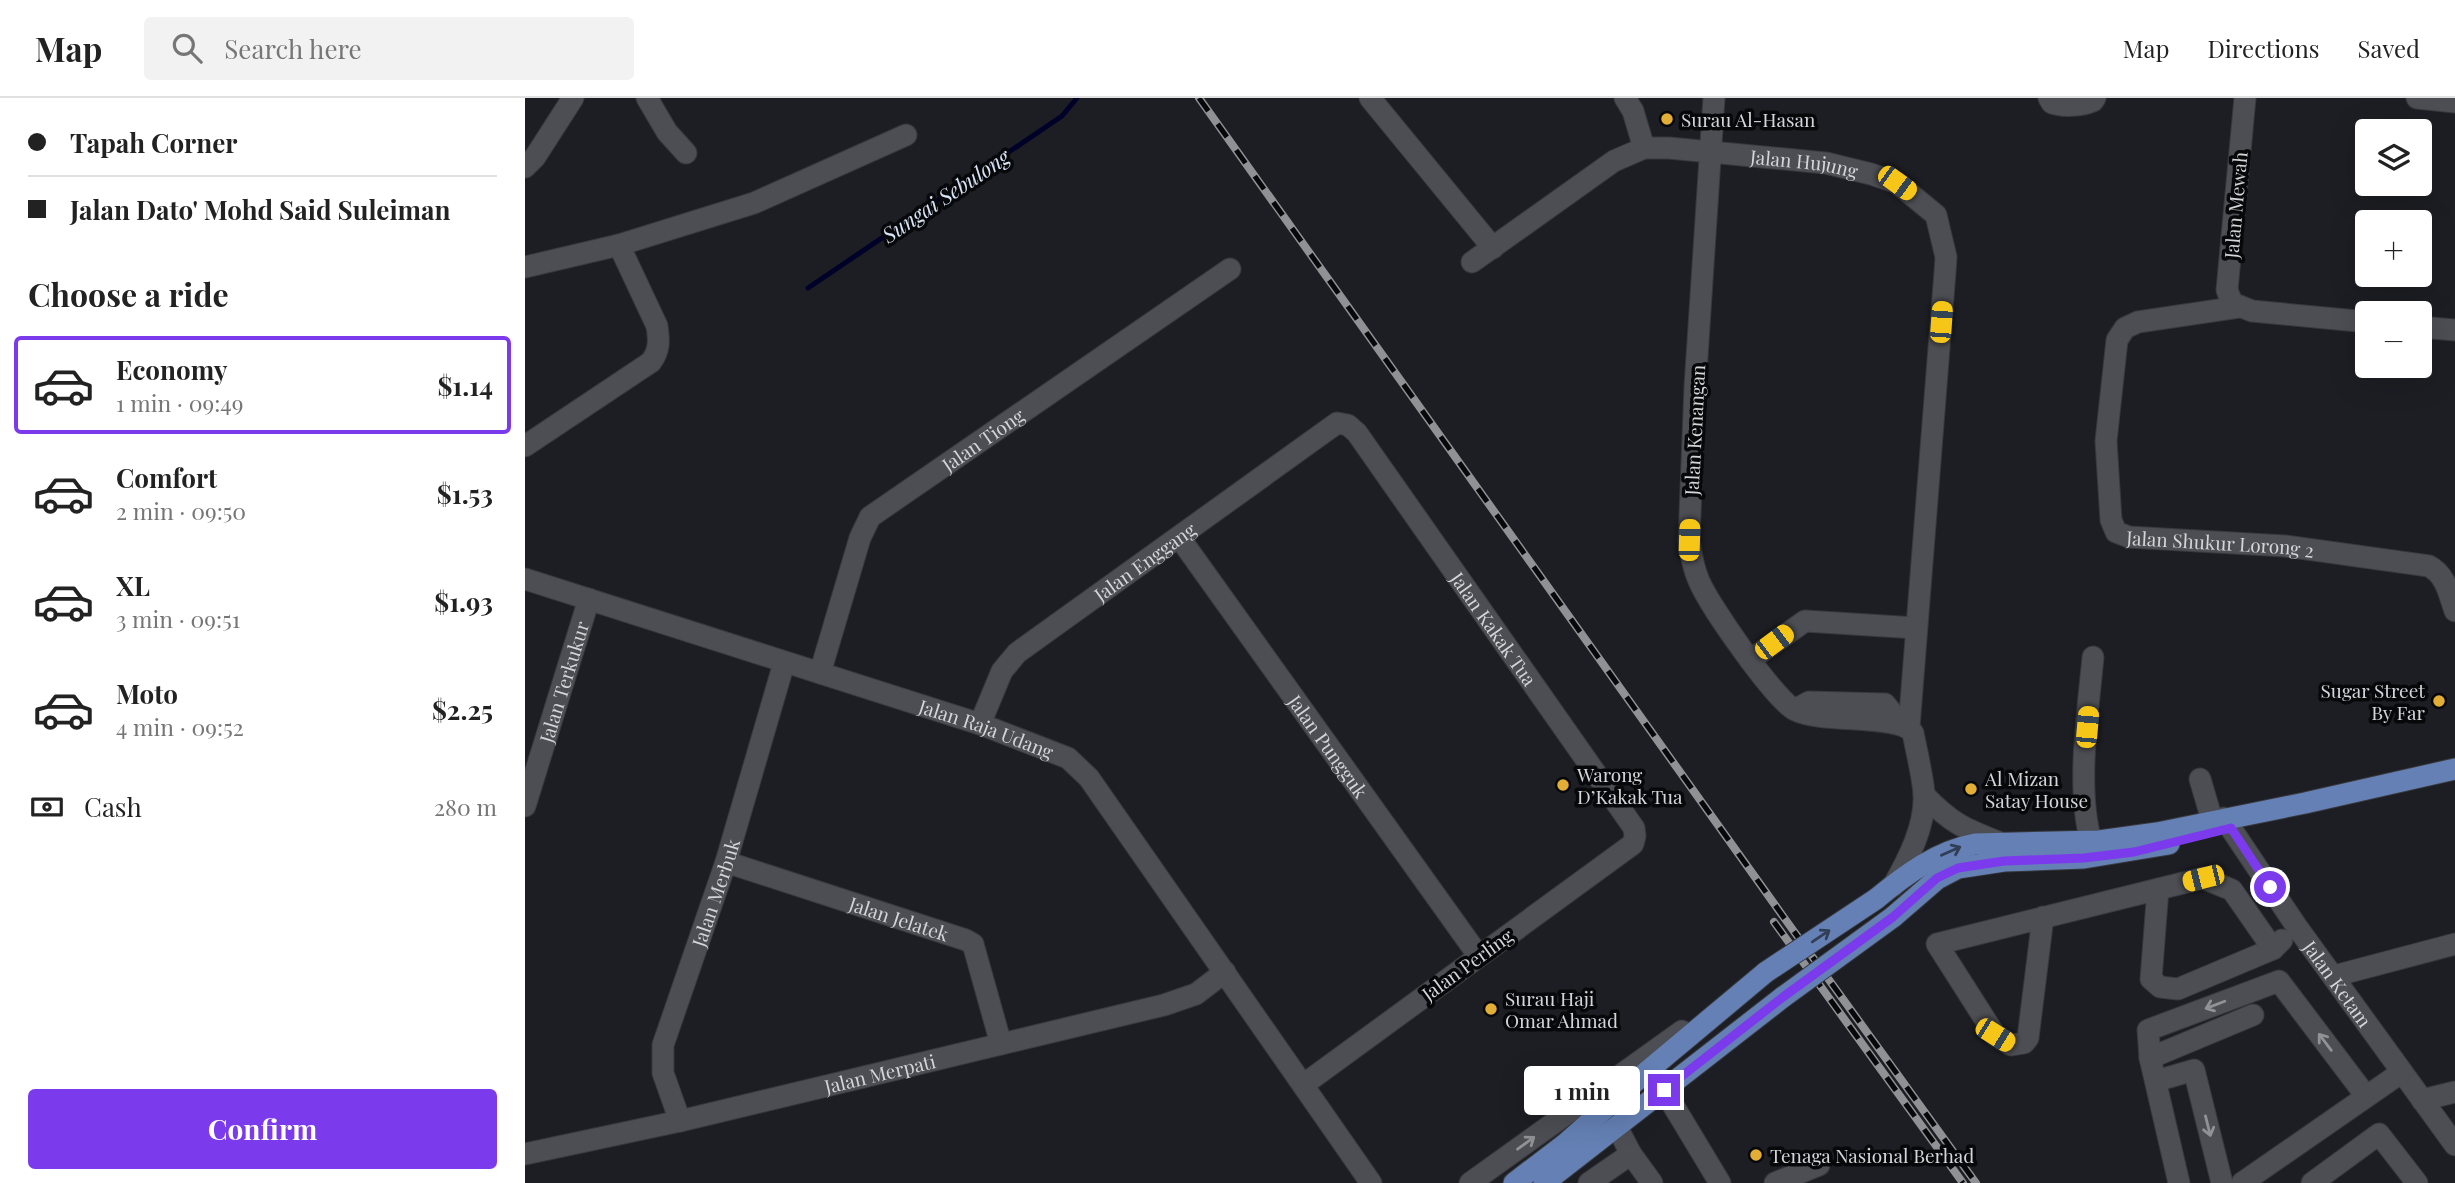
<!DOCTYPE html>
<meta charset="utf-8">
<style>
:root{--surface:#fff;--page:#f2f2f2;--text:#222;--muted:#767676;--line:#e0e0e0;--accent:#7c3aed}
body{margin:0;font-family:"Playfair Display",serif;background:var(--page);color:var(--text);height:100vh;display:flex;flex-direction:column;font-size:26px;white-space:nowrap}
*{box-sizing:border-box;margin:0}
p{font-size:23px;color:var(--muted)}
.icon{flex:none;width:38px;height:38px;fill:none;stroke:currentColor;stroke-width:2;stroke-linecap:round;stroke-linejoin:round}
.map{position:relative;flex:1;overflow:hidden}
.side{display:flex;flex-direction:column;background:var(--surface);width:525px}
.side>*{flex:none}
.hud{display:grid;align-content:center;height:154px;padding:0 28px;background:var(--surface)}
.controls{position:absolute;left:1830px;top:21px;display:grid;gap:14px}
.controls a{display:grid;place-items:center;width:77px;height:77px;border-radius:7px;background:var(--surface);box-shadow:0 7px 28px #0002;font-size:35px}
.end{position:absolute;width:32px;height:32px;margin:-16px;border:9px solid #7c3aed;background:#fff;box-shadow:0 0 0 4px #fff}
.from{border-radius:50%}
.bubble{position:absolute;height:49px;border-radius:7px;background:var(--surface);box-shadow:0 7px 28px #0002;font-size:23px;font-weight:700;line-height:49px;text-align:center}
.car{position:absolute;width:21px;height:42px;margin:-21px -10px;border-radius:9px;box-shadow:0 0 5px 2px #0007;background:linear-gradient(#f5c518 24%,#345 0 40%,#f5c518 0 76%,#345 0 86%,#f5c518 0)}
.hud b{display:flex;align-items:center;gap:24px;height:66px;font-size:26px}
.hud b+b{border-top:2px solid var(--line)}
.hud i{width:18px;height:18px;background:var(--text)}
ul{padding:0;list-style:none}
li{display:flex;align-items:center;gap:21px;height:98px;margin:0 14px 10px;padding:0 14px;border:4px solid transparent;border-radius:7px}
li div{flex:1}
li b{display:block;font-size:26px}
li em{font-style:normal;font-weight:700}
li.active{border-color:var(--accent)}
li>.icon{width:63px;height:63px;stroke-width:1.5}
h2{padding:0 28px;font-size:32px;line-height:84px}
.pay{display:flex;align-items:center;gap:18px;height:77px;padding:0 28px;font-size:26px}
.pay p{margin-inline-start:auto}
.button{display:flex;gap:14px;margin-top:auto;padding:14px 28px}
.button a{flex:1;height:80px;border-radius:7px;background:var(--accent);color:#fff;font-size:28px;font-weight:700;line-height:80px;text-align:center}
header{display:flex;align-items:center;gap:42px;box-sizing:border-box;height:98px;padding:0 35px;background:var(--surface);border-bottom:2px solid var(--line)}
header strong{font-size:33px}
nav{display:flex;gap:38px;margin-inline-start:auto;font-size:24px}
.search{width:490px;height:63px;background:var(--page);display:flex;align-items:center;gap:18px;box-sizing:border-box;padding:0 24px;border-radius:7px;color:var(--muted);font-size:26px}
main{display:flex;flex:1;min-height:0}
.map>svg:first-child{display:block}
</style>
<header>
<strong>Map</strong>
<div class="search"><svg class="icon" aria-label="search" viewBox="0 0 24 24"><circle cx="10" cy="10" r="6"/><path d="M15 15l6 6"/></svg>Search here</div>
<nav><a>Map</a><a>Directions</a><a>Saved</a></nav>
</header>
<main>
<section class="side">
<div class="hud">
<b><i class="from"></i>Tapah Corner</b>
<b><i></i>Jalan Dato' Mohd Said Suleiman</b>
</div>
<h2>Choose a ride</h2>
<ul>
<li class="active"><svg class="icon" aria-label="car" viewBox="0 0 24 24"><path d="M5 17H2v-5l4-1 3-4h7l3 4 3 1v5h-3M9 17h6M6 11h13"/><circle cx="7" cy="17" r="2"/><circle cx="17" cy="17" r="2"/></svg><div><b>Economy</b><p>1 min · 09:49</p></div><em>$1.14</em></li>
<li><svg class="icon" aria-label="car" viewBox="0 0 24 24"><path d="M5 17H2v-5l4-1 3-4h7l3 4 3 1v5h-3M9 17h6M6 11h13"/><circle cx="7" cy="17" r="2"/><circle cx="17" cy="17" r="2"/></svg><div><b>Comfort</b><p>2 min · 09:50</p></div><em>$1.53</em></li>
<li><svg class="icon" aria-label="car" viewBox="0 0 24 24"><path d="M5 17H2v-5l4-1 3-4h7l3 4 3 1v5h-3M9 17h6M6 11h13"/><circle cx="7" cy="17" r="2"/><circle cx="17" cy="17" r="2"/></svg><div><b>XL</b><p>3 min · 09:51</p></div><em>$1.93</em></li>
<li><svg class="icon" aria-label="car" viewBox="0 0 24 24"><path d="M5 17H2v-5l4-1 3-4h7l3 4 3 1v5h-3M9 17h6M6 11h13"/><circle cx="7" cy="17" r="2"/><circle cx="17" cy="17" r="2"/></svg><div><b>Moto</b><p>4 min · 09:52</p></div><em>$2.25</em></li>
</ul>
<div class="pay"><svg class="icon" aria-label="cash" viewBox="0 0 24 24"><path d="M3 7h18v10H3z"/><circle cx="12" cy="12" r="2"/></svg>Cash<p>280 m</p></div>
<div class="button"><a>Confirm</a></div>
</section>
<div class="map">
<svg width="1930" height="1085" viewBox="0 0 1930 1085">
<rect width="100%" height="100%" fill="#1c1e23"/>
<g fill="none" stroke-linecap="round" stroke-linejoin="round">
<polyline stroke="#000128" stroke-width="5" points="283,190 537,18 552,0"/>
<defs>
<g id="minor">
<polyline points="122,0 142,34 161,55"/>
<polyline points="845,0 968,150"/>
<polyline points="1100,0 1108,13 1119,50"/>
<path d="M1189 0 1170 289 1164 442C1166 456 1168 470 1174 483 1184 507 1249 601 1270 612 1298 626 1374 615 1388 635 1392 655 1397 675 1399 695 1401 727 1383 762 1368 788"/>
<path d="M1524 0 1527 5C1539 9 1557 8 1568 3L1570 0"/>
<polyline points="1720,0 1702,192 1707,205 1727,213 1843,224"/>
<polyline points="1892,0 1930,4"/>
<polyline points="0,69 10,59 48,0"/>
<path id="s1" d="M947 164 1089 63 1119 50H1144L1301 65 1346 76 1372 85 1411 117 1421 159 1420 174 1384 629"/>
<polyline points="0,169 94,147 229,105 381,37"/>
<path id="s2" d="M1714 209 1613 224 1600 230 1592 242 1581 343 1586 422 1591 434 1604 439 1760 448 1904 468C1921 477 1924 496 1930 513"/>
<polyline points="1895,229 1930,232"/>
<path d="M0 348 126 264C135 252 134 242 132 228L94 147"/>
<path id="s3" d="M654 439 953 857"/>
<path id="s4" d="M0 481 455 626 543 660 564 680 846 1085"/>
<polyline points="1225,562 1280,523 1391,530"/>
<path id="s5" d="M295 575 335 440 345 419 705 171"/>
<polyline points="1275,609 1284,604 1360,606 1376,626"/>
<path id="s6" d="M455 626 477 573 492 555 812 325 823 327 832 335 1109 730 1110 738 1108 746 778 987"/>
<polyline points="1675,681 1687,722"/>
<path d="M1399 697C1427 726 1440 731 1476 745"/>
<path id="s7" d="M0 708 64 501"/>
<path id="s8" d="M1699 720 1772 829 1930 1047"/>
<path d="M1566 743C1551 690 1563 614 1568 559"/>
<path id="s9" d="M201 764 441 842 448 846 476 946"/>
<polyline points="1633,791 1626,881 1635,889 1653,891 1748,851 1757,842"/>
<polyline points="1518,819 1503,940 1499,945 1486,947 1470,937 1412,846 1678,780 1707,792 1748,851"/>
<polyline points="1809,878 1930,846"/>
<polyline points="1625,960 1728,917"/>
<polyline points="1631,983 1669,972 1697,1085"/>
<polyline points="1139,992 1195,1085"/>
<polyline points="1897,1002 1930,994"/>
<path id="s10" d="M155 1023 138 975V947L201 764 259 565"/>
<path id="s11" d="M0 1056 155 1023 639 907 671 896 700 874"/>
<polyline points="1106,1056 1127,1085"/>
<polyline points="945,1085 1157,933"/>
<polyline points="1064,1085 1106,1056 1092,1029"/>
<polyline points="1250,1085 1294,1067"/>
<polyline points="1654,1085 1625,960 1623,932 1754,883 1841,998"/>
<polyline points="1717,1085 1877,974"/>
<polyline points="1787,1085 1854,1036 1892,1085"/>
</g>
<g id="major">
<path d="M1351 801C1380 777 1412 753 1450 746L1574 743 1632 735 1780 705 1930 671"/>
<polyline points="1368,819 1412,781 1433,770 1479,763 1559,760 1644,746"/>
<polyline points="989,1085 1040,1046 1119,976 1241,874"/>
<polyline points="1019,1085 1258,899"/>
</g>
</defs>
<use href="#minor" stroke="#38393d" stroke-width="23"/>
<use href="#major" stroke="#38393d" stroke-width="23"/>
<use href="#minor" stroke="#4c4e53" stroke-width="21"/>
<use href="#major" stroke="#6480b4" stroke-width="21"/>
<defs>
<g id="rail">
<polyline points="674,0 1260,821 1451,1085"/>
<polyline points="1249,824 1438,1085"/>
</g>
</defs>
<use href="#rail" stroke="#8f9195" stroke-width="8"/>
<use href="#rail" stroke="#07080a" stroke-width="5" stroke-dasharray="16" stroke-linecap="butt"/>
<defs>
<g id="major-bridge">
<polyline points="1241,874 1351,801"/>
<polyline points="1258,899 1368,819"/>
</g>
</defs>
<use href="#major-bridge" stroke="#38393d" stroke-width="23" stroke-linecap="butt"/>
<use href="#major-bridge" stroke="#6480b4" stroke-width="21"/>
</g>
<defs><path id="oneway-shaft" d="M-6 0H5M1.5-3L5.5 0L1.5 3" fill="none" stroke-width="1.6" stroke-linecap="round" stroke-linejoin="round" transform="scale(1.75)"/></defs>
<g stroke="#313e56">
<use href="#oneway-shaft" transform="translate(1426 753) rotate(-24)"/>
<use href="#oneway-shaft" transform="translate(1296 838) rotate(-34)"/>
</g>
<g stroke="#909296">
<use href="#oneway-shaft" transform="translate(1690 907) rotate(159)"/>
<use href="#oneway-shaft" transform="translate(1800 944) rotate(-127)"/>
<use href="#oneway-shaft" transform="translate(1683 1028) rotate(76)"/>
<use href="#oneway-shaft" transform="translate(1001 1045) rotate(-36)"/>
</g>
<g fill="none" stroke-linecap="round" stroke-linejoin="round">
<polyline stroke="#7c3aed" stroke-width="9" points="1139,992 1258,899 1368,819 1412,780 1433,770 1479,763 1559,760 1609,754 1706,730 1745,789"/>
</g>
<g fill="#e3ae35" stroke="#07080a" stroke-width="2.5">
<circle cx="1142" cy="21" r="7"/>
<circle cx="1914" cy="603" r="7"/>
<circle cx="1038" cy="687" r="7"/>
<circle cx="1446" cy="691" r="7"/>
<circle cx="966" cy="911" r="7"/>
<circle cx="1231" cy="1057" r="7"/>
</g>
<g text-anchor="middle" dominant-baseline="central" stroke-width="7" stroke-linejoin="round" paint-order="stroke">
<g font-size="19" fill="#d3d5d8" stroke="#07080a" text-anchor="start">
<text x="1156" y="21">Surau Al-Hasan</text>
<text x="1900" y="592" text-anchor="end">Sugar Street<tspan x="1900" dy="22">By Far</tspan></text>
<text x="1052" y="676">Warong<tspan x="1052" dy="22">D’Kakak Tua</tspan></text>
<text x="1460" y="680">Al Mizan<tspan x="1460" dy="22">Satay House</tspan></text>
<text x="980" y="900">Surau Haji<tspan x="980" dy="22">Omar Ahmad</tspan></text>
<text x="1245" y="1057">Tenaga Nasional Berhad</text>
</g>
<g font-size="19" fill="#d3d5d8" stroke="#07080a">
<text stroke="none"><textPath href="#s1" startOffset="368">Jalan Hujung</textPath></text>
<text transform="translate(1710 107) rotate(-85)">Jalan Mewah</text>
<text transform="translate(1169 332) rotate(-87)">Jalan Kenangan</text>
<text stroke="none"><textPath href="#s5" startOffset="301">Jalan Tiong</textPath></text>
<text stroke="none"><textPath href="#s2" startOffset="430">Jalan Shukur Lorong 2</textPath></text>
<text stroke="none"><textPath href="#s6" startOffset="238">Jalan Enggang</textPath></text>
<text stroke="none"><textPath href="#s6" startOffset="737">Jalan Kakak Tua</textPath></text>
<text stroke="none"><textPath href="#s7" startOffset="130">Jalan Terkukur</textPath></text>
<text stroke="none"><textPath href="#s4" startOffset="485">Jalan Raja Udang</textPath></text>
<text stroke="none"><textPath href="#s3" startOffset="257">Jalan Pungguk</textPath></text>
<text stroke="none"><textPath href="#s10" startOffset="240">Jalan Merbuk</textPath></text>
<text stroke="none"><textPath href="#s9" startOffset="182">Jalan Jelatek</textPath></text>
<text transform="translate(942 866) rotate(-36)">Jalan Perling</text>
<text stroke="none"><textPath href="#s8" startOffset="201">Jalan Ketam</textPath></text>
<text stroke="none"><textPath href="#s11" startOffset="364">Jalan Merpati</textPath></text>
</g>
<g font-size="21" font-style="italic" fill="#dae4f7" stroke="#07080a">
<text transform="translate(420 97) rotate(-34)">Sungai Sebulong</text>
</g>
</g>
</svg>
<div class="controls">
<a><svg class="icon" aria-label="layers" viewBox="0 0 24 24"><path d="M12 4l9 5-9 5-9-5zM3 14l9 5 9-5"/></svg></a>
<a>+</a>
<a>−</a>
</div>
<i class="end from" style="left:1745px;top:789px"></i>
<i class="end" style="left:1139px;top:992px"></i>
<div class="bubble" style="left:999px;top:968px;width:116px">1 min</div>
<i class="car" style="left:1372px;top:85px;rotate:126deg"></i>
<i class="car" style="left:1416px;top:224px;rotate:4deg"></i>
<i class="car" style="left:1164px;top:442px;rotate:2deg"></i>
<i class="car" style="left:1249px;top:544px;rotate:53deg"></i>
<i class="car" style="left:1562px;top:629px;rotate:5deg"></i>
<i class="car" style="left:1678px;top:780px;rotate:256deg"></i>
<i class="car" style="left:1470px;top:937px;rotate:122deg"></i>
</div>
</main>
